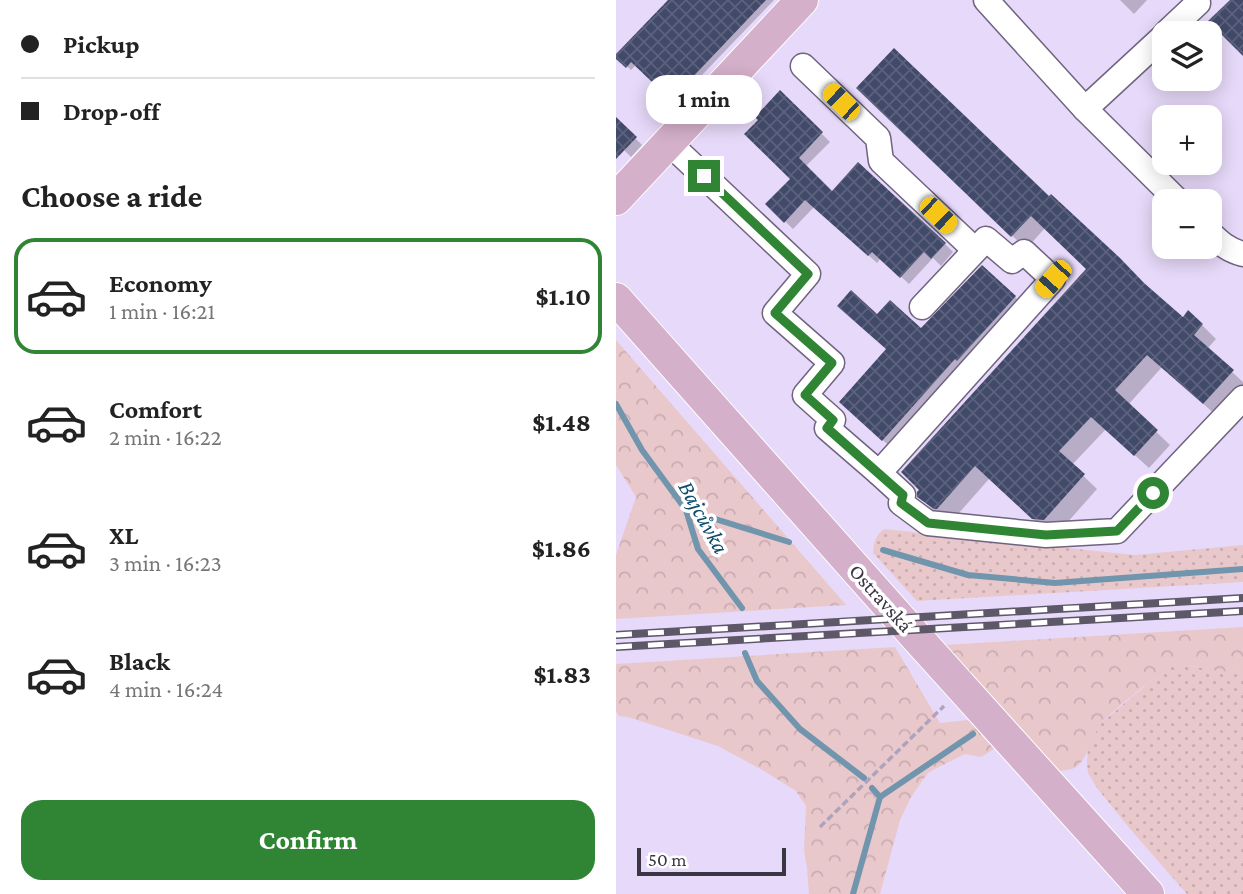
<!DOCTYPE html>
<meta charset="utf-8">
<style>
:root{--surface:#fff;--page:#f2f2f2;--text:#222;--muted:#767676;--line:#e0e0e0;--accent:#2f8533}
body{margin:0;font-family:"Crimson Pro",serif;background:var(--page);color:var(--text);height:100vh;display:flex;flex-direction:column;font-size:26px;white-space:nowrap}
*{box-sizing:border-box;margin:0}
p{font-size:23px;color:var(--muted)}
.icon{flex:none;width:38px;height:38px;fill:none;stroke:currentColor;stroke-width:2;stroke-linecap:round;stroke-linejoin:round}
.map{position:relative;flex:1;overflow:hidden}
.drawer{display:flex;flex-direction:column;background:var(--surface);width:616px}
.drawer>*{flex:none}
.guide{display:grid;align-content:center;height:154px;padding:0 21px;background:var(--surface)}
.buttons{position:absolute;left:536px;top:21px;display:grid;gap:14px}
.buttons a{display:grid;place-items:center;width:70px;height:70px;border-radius:14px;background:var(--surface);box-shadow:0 4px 18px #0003;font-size:35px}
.scale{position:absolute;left:21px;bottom:18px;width:149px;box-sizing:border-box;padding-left:7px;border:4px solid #3b3643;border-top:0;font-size:19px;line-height:24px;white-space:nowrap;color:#3b3643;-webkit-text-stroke:5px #fff;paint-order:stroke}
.end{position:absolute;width:32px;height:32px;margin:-16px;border:9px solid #2f8533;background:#fff;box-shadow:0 0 0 4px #fff}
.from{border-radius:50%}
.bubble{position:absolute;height:49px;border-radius:21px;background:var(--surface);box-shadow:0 4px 18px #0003;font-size:23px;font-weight:700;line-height:49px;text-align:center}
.car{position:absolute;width:21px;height:42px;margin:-21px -10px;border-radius:9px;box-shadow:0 0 5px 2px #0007;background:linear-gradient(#f5c518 24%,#345 0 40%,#f5c518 0 76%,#345 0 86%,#f5c518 0)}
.guide b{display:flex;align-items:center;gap:24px;height:66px;font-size:26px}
.guide b+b{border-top:2px solid var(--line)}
.guide i{width:18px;height:18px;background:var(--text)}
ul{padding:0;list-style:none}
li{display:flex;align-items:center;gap:21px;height:116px;margin:0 14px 10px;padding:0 7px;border:4px solid transparent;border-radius:21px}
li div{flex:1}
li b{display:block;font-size:26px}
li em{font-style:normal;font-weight:700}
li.active{border-color:var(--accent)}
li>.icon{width:63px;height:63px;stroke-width:1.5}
h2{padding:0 21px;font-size:32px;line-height:84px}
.primary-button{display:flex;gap:14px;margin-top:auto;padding:14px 21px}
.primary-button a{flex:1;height:80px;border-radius:21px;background:var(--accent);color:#fff;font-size:28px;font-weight:700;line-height:80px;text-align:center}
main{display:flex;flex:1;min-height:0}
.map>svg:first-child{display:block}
</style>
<main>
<section class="drawer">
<div class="guide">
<b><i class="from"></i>Pickup</b>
<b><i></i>Drop-off</b>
</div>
<h2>Choose a ride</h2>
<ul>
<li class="active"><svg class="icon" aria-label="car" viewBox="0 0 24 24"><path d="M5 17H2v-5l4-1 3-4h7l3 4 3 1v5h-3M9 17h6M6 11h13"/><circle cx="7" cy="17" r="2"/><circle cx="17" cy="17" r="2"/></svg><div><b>Economy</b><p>1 min · 16:21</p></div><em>$1.10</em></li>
<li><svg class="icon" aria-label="car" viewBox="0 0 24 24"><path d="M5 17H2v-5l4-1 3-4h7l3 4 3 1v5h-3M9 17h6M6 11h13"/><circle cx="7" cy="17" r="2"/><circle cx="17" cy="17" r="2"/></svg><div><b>Comfort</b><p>2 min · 16:22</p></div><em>$1.48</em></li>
<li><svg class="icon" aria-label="car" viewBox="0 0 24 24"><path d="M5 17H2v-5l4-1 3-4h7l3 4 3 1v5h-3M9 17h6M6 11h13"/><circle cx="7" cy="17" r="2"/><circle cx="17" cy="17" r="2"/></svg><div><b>XL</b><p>3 min · 16:23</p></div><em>$1.86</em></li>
<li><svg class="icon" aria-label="car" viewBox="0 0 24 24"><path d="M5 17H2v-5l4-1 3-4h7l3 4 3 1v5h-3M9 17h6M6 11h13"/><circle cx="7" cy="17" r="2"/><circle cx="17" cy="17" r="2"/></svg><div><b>Black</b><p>4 min · 16:24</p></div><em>$1.83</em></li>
</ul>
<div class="primary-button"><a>Confirm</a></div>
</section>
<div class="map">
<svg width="627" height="894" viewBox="0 0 627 894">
<defs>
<pattern id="grass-dots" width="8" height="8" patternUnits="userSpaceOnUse" patternTransform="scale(1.75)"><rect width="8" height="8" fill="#e9c8cc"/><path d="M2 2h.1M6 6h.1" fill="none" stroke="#c9acb0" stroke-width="1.8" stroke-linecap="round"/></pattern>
<pattern id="forest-crowns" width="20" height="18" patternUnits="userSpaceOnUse" patternTransform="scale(1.75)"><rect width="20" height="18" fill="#e9c8cc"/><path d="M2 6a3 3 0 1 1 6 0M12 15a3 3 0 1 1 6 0" fill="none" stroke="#c9acb0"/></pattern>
<pattern id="building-cross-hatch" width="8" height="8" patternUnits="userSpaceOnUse" patternTransform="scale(1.75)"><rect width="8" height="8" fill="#424a6a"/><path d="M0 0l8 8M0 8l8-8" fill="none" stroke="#5c627d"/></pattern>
</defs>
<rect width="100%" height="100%" fill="#e7d9f9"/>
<g fill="url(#grass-dots)">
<path d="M268 529 519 555 627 545V582L301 601 257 553C258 542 259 536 268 529Z"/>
<path d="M566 664C587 668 606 672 627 671V894H571L515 830 481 788 472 773 471 763 472 746 484 724 543 674 555 666Z"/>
</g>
<g fill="url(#forest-crowns)">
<polygon points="0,340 230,605 0,619 0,555 20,497 0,465"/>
<path d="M627 627V671C616 671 606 672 595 670 583 668 570 662 558 666 547 669 490 716 483 726 474 738 472 759 460 767 456 770 449 770 444 771L328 645Z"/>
<polygon points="279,647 324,723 352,720 378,749 365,757 349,754 313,772 306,781 294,799 284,820 264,894 193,894 191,868 188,850 190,806 180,791 148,771 102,746 12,717 3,716 0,711 0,664"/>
</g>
<g fill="#0003">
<polygon points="70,0 158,0 60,102 20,65 15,70 0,56"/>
<polygon points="504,0 531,0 518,14"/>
<polygon points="164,92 214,142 189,167 216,193 329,244 337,252 325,266 317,258 293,284 265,258 261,263 199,206 177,229 151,204 176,179 144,120"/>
<polygon points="256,101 433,199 567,319 586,325 600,339 591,349 627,382 627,388 602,417 546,367 512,405 554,445 533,468 490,429 456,465 481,489 442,533 431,532 373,479 335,522 317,510 303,496 472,269 429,228 410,249"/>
<polygon points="0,119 26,145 15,157 0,142"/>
<polygon points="399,297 410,308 278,450 236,413 272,350 261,317 305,330"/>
</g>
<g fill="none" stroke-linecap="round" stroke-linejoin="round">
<g stroke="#7295ae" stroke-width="6">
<polyline points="0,404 26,450 70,510 82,549 126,608"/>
<polyline points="70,510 173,542"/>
<polyline points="267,550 352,575 439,583 627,569"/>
<polyline points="129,653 141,681 184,729 248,778"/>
<polyline points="264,797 357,734"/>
<polyline points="237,894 264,797 256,788"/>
</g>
</g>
<g fill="url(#building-cross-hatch)">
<polygon points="52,0 150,0 55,100 15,62 10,68 0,59 0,54"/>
<polygon points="614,0 627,0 627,56 592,21"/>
<polygon points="278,48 433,196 435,194 504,258 528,283 567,317 572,310 587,324 578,335 618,370 587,404 531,355 499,390 542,430 518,456 475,417 443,451 469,474 428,520 416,519 359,466 321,509 318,509 301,497 301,492 303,490 285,472 470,269 415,216 395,237 240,88"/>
<polygon points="164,90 207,132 183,158 216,191 242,162 330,243 315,259 308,252 284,278 256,252 252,256 189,200 168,223 149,204 174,179 128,134 142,120 139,117"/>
<polygon points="0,117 21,137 0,159"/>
<polygon points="366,265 400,296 341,361 339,359 266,441 223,402 270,349 221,306 235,290 261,314 274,300 305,328"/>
</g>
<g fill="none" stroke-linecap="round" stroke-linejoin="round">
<defs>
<g id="minor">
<polyline points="370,0 469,109 548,36"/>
<polyline points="550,33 582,3"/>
<polyline points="187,66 262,138 265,161 359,250"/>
<polyline points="469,109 562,201"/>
<polyline points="53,143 192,274 159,313 216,363 189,395 217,420 211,428 263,473 437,279 408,252 396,261 370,239 306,307"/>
<path d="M593 232C604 243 612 250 627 254"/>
<polyline points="263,473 287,495 285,503 312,523 430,535 501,531 627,398"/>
</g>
<g id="major">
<polyline points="0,199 186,0"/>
<polyline points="0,299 294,630 532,894"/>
</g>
</defs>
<use href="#minor" stroke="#6f637f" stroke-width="27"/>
<use href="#major" stroke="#fff" stroke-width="34"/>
<polyline stroke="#aea3bd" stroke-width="3.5" stroke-dasharray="7 3.5" stroke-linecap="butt" points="204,827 328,706"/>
<use href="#minor" stroke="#fff" stroke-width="24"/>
<use href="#major" stroke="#d4b0ca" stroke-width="32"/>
<defs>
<g id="rail">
<polyline points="0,635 627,598"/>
<polyline points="0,647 627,611"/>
</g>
</defs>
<use href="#rail" stroke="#5d5767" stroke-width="8"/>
<use href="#rail" stroke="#fff" stroke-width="5" stroke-dasharray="16" stroke-linecap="butt"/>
</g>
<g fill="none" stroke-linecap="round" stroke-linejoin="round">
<polyline stroke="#2f8533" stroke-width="9" points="88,176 192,274 159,313 216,363 189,395 217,420 211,428 287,495 285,503 312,523 430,535 501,531 537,493"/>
</g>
<g text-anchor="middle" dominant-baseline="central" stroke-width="7" stroke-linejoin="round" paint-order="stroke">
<g font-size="21" fill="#3b3643" stroke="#fff">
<text transform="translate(265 598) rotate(48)">Ostravská</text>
</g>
<g font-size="23" font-style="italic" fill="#0c4a6e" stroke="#fff">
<text transform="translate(88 517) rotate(61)">Bajcůvka</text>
</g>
</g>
</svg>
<div class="buttons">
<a><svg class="icon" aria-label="layers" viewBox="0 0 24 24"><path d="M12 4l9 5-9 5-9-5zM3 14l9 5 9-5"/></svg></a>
<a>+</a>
<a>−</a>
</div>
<div class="scale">50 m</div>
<i class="end from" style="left:537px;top:493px"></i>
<i class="end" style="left:88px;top:176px"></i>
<div class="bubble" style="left:30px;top:75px;width:116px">1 min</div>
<i class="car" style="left:225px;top:102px;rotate:314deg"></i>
<i class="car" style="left:322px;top:215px;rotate:134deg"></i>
<i class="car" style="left:437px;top:279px;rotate:222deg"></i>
</div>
</main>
